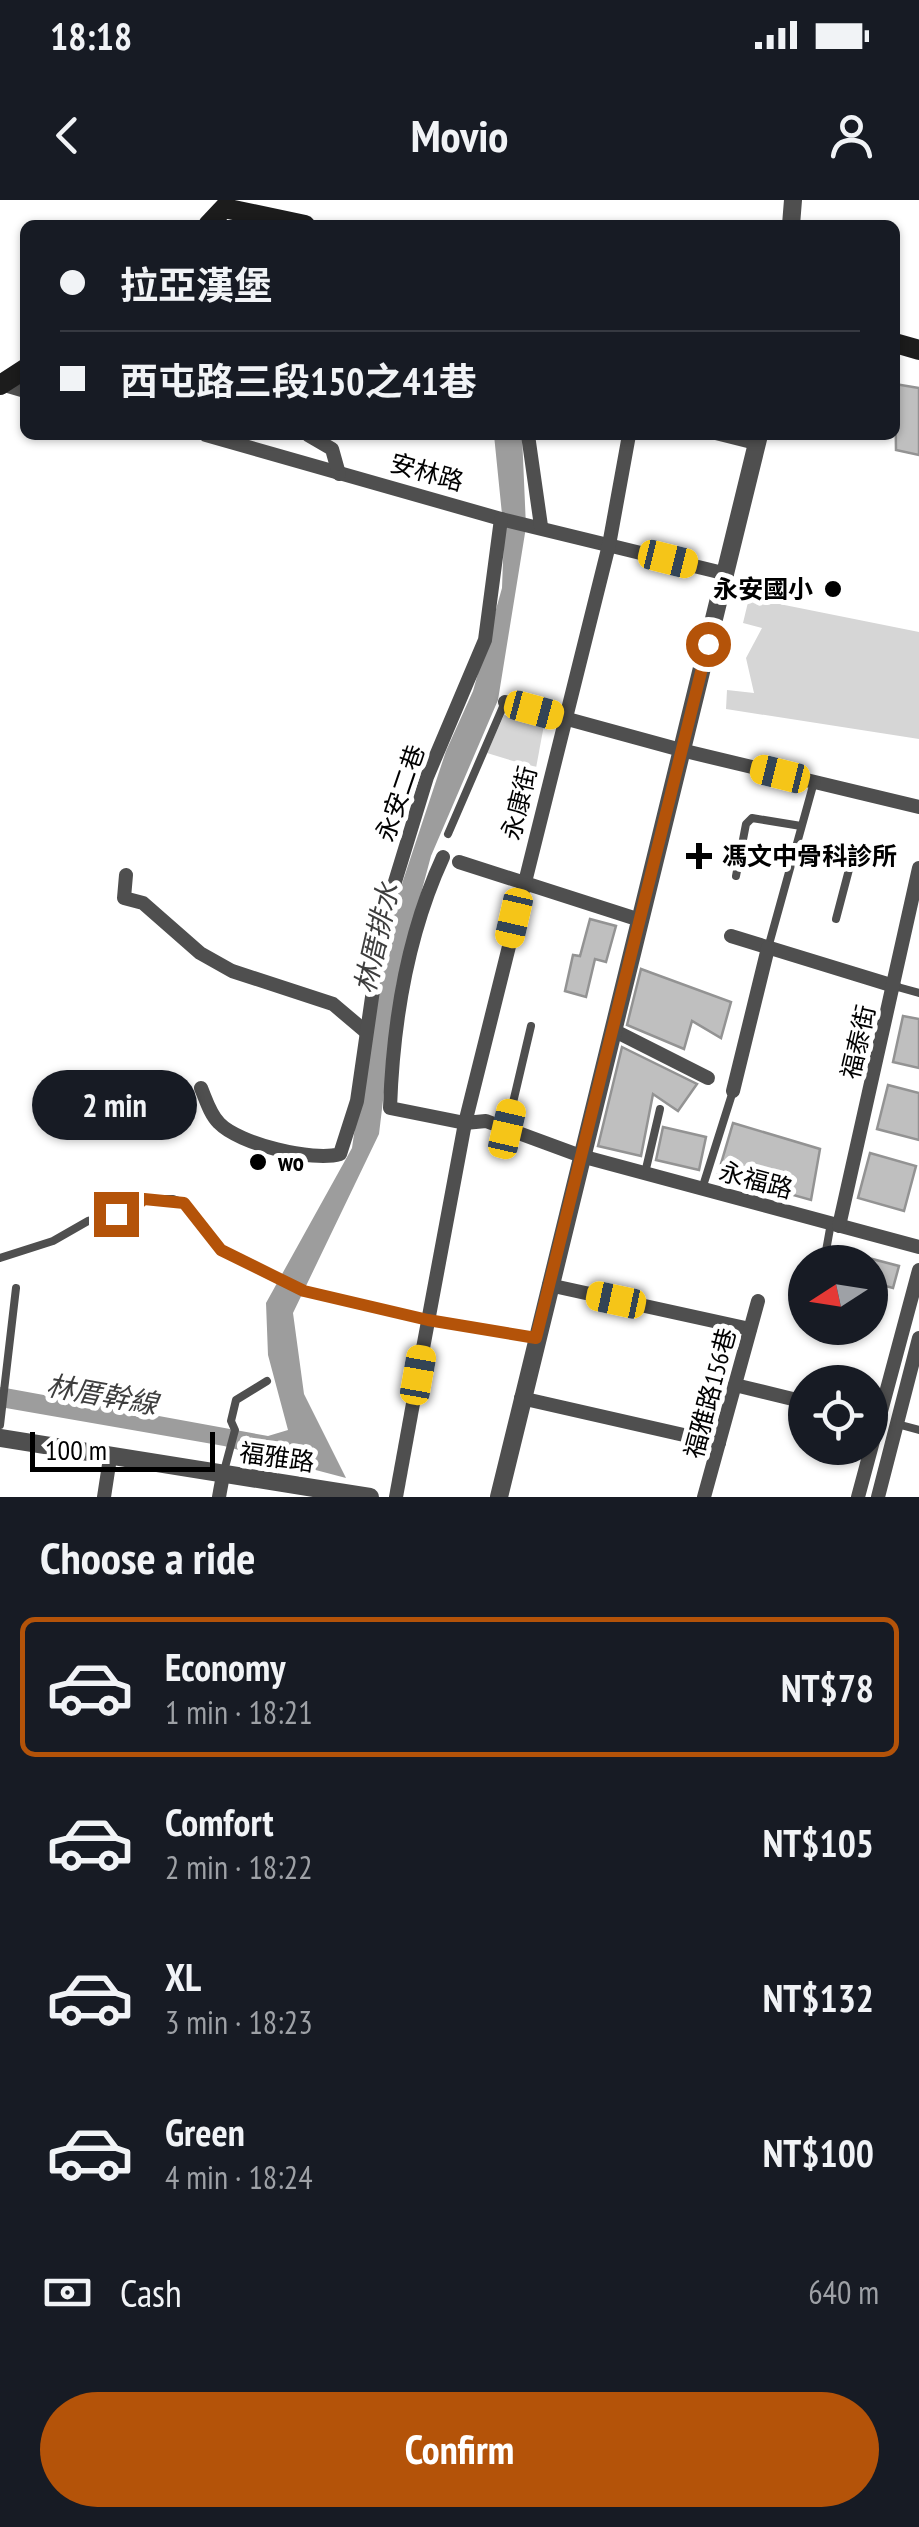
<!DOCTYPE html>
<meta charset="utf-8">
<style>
:root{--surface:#171b24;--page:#242831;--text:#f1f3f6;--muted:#9ea1a6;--line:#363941;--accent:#b45309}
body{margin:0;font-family:"PT Sans Narrow","Noto Sans TC",sans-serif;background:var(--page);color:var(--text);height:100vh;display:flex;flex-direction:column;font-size:38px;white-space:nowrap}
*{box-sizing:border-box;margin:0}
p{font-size:32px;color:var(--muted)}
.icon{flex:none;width:55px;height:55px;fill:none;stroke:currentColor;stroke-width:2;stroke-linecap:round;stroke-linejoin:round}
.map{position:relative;height:1297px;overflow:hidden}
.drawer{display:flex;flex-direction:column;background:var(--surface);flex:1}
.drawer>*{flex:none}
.guide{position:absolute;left:20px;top:20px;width:880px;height:220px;border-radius:15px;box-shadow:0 2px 8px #0004;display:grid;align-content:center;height:220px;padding:0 40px;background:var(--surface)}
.needle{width:65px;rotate:258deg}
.controls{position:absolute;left:788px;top:1045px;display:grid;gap:20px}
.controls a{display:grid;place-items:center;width:100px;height:100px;border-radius:50%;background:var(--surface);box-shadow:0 2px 8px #0004;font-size:50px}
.scale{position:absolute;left:30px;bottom:25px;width:185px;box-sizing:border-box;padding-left:10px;border:5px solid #000;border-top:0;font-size:28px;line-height:35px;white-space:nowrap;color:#000;-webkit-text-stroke:8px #fff;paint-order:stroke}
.end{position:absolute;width:45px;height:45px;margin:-22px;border:12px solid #b45309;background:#fff;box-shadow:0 0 0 5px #fff}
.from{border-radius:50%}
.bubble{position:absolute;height:70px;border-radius:35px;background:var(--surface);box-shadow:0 2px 8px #0004;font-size:32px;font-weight:700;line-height:70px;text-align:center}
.car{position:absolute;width:30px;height:60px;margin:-30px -15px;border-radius:12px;box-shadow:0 0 8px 2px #0007;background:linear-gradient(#f5c518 24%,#345 0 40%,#f5c518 0 76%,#345 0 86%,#f5c518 0)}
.guide b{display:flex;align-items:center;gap:35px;height:95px;font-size:38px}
.guide b+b{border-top:2px solid var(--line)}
.guide i{width:25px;height:25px;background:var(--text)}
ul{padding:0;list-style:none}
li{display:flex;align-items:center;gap:30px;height:140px;margin:0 20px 15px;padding:0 20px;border:5px solid transparent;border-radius:15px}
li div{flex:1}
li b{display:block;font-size:38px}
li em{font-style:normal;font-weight:700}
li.selected{border-color:var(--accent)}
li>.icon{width:90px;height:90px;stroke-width:1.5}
h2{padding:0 40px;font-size:45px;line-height:120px}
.pay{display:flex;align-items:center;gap:25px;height:110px;padding:0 40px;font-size:38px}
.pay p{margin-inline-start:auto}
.cta{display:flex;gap:20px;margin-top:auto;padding:20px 40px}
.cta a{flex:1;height:115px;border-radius:60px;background:var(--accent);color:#fff;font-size:40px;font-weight:700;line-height:115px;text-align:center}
.status{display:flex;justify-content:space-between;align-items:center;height:70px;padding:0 50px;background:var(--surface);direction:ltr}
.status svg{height:28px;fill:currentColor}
header{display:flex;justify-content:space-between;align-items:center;height:130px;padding:0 40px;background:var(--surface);font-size:45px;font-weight:700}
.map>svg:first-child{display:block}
</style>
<div class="status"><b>18:18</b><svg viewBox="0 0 49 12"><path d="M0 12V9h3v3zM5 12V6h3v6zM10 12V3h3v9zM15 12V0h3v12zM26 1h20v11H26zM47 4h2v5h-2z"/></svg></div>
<header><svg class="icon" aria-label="back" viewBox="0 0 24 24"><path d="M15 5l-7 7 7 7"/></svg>Movio<svg class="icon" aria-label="person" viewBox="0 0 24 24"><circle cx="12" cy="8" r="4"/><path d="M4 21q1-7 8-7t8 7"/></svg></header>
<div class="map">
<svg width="919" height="1297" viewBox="0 0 919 1297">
<rect width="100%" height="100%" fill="#fff"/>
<g fill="#d6d6d6">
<polygon points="749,398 919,432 919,539 726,509 727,490 754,493 746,458 762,428 743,423"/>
<polygon points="504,515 544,525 536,568 487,553"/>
</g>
<polygon fill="#9d9d9d" points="494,235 522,235 526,327 498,500 431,656 397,783 379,934 293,1113 304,1194 346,1278 224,1246 0,1207 0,1187 268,1236 288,1230 268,1155 266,1103 352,948 382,744 446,551 473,491 502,388 504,334"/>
<g fill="#bfbfbf" stroke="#939393" stroke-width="2.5">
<polygon points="895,184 919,188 919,255 896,250"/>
<polygon points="590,719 616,726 606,762 595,759 586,797 565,791 573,755 580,756"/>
<polygon points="641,769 731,802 721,838 692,821 684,849 627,825"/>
<polygon points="903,816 919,819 919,868 893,862"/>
<polygon points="622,847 697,884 678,911 653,894 641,956 598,946"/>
<polygon points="888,885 919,893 919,940 877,929"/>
<polygon points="733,923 820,949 811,1000 718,974"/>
<polygon points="663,927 706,937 699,970 656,960"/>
<polygon points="870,953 916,966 904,1011 858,998"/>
<polygon points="834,1049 899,1066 893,1088 870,1082 870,1062 832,1062"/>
</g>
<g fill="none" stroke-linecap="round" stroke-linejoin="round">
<g stroke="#4f4f4f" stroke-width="8">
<polyline points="712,235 756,246"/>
<polyline points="448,634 505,502"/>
<polyline points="797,648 864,665"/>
<polyline points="736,676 746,624 752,618 801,626"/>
<polyline points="836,719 851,662"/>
<polyline points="768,748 814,582"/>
<polyline points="894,786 919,793"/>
<polyline points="507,928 531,826"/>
<polyline points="645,973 660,909"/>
<polyline points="702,989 733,891"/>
<polyline points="0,1058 53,1041 88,1021 131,1010 144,999 173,999 184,1003 221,1050 304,1091 428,1121 536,1138"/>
<polyline points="824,1062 831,1023"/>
<polyline points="897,1224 919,1230"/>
<polyline points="0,1225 16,1088"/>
<polyline points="224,1271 235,1230 231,1221 236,1200 267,1181"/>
</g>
<g stroke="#4f4f4f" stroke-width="14">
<polyline points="1,184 25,191"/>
<polyline points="206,235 501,319 727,374"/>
<polyline points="308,235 332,249 339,274"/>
<polyline points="528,235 541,326"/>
<polyline points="505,502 681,550 919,607"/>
<path d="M443 657C407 735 393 822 390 908L465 923 486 921 581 956 919 1047"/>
<polyline points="459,662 640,720"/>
<polyline points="126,675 124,698 143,703 200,753 232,771 333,804 366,832"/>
<polyline points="731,736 894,786"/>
<polyline points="613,830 708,878"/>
<path d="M201 888C206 900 210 914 219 923 239 944 313 962 340 954L357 901 383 721 427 577 485 440 501 319"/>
<polyline points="733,891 768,748"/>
<polyline points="839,1026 919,668"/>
<polyline points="549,1085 750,1129"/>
<polyline points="418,1175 465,923 609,345 629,235"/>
<polyline points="735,1185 805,1202"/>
<polyline points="521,1198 719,1243"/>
<polyline points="104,1297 110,1258"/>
<polyline points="219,1297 223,1275"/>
<polyline points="396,1297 416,1187"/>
<polyline points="704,1297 758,1101"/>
<polyline points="858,1297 919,1070"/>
<polyline points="878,1297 919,1138"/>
</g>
<g stroke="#4f4f4f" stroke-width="18">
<polyline points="791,25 793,0"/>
<polyline points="0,1238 370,1297"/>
<polyline points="499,1297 759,235"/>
</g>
<g stroke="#1c1c1c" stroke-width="20">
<polyline points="208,25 224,8 305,25"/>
<polyline points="895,143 919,150"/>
<polyline points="0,185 25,169"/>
</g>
</g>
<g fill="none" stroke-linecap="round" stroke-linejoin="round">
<polyline stroke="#b45309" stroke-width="12" points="116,1014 131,1010 144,999 184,1003 221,1050 304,1091 428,1120 536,1138 708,444"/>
</g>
<g fill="#000" stroke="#fff" stroke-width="4">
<circle cx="833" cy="389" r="10"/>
<path d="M694 641h10v10h10v10h-10v10h-10v-10h-10v-10h10z"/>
<circle cx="258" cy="962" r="10"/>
</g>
<g text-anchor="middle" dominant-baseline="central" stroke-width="10" stroke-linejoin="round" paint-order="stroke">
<g font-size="25" fill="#000" stroke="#fff">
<text transform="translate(427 272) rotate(16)">安林路</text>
<text transform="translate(400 593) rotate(-71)">永安二巷</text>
<text transform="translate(519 603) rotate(-76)">永康街</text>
<text transform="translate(858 842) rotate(-77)">福泰街</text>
<text transform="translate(756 980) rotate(15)">永福路</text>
<text transform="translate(710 1193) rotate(-75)">福雅路156巷</text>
<text transform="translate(277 1257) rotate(8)">福雅路</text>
</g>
<g font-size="25" font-weight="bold" fill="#000" stroke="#fff" text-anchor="start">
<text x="813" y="389" text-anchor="end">永安國小</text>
<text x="722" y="656">馮文中骨科診所</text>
<text x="278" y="962">wo</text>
</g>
<g font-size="28" font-style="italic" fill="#3e3e3e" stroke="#fff">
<text transform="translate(376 738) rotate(-77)">林厝排水</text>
<text transform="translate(102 1194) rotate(10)">林厝幹線</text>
</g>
</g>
</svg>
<div class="controls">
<a><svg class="needle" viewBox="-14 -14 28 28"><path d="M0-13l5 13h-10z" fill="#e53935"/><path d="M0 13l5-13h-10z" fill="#9ea1a6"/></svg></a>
<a><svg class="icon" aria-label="locate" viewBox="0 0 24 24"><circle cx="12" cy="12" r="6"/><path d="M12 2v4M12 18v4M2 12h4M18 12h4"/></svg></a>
</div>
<div class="scale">100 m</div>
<i class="end from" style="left:708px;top:444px"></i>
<i class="end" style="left:116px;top:1014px"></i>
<div class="bubble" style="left:32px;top:870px;width:165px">2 min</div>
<i class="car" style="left:668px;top:359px;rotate:104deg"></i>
<i class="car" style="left:534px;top:510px;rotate:105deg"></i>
<i class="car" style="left:780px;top:574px;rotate:284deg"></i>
<i class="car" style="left:514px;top:718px;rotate:193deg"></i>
<i class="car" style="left:507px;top:929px;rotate:13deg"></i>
<i class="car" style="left:616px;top:1100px;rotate:282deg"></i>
<i class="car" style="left:418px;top:1175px;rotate:10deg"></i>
<div class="guide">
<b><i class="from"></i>拉亞漢堡</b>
<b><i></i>西屯路三段150之41巷</b>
</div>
</div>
<section class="drawer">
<h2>Choose a ride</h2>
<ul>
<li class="selected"><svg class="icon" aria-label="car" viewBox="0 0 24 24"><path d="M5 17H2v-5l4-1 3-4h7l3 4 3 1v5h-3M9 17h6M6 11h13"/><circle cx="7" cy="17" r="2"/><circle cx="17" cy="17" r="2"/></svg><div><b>Economy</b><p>1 min · 18:21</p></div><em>NT$78</em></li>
<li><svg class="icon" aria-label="car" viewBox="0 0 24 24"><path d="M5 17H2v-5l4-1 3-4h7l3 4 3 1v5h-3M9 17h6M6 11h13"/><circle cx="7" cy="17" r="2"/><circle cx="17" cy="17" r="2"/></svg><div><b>Comfort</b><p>2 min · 18:22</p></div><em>NT$105</em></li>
<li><svg class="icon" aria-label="car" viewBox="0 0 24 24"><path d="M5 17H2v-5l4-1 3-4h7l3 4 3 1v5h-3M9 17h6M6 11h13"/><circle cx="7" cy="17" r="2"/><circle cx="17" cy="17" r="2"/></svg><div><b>XL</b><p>3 min · 18:23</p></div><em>NT$132</em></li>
<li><svg class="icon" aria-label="car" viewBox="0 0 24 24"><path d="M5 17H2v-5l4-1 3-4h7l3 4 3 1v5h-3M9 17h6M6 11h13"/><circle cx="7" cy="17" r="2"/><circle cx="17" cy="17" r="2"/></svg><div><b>Green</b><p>4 min · 18:24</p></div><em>NT$100</em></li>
</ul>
<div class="pay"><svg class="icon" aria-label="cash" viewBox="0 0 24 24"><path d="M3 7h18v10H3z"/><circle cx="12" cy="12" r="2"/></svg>Cash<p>640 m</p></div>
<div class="cta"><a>Confirm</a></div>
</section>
